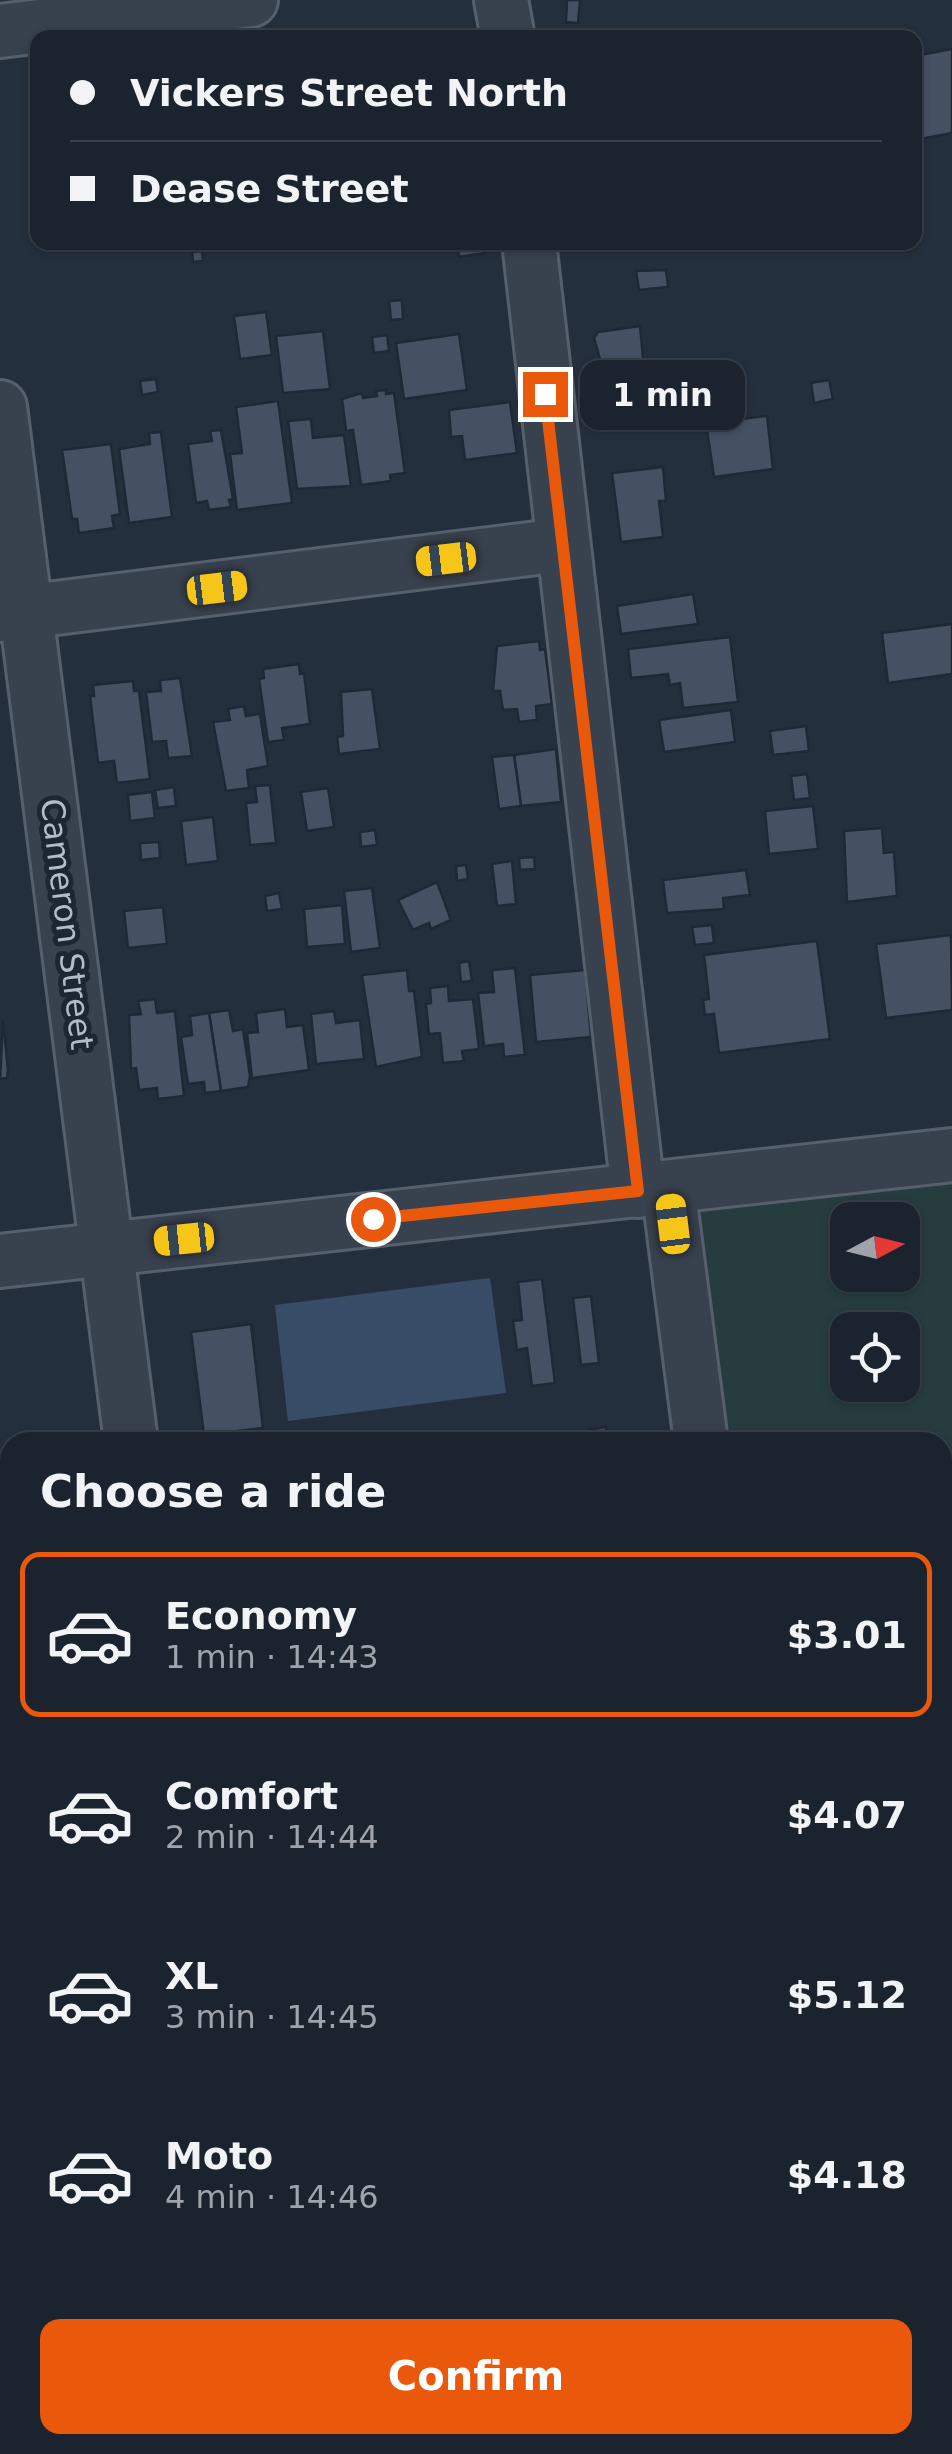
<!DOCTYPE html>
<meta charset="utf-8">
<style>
:root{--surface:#1b232e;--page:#242b36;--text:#f1f3f6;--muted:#a0a4aa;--line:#39404a;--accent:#ea580c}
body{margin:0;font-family:"DejaVu Sans",sans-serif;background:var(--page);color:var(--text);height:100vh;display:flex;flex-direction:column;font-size:38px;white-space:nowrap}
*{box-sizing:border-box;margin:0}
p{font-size:32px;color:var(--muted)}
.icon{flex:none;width:55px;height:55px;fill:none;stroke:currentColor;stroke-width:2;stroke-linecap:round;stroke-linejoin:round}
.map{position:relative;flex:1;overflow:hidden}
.side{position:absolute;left:0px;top:1432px;width:952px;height:1022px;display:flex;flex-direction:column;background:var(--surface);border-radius:30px 30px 0 0;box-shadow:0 2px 8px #0004,0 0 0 2px var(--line)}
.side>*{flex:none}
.guide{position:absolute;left:30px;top:30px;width:892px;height:220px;border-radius:20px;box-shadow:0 2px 8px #0004,0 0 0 2px var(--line);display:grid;align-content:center;height:220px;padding:0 40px;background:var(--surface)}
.needle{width:65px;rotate:83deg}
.controls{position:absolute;left:830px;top:1202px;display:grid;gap:20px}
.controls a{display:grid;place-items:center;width:90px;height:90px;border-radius:20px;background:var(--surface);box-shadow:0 2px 8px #0004,0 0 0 2px var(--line);font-size:50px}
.end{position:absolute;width:45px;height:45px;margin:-22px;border:12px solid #ea580c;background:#fff;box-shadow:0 0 0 5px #fff}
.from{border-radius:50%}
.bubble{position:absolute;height:70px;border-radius:20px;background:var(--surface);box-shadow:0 2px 8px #0004,0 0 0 2px var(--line);font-size:32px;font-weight:700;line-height:70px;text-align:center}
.car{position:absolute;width:30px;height:60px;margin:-30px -15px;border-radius:12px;box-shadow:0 0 8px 2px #0007;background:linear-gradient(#f5c518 24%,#345 0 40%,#f5c518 0 76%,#345 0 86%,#f5c518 0)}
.guide b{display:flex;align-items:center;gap:35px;height:95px;font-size:38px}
.guide b+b{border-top:2px solid var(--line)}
.guide i{width:25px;height:25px;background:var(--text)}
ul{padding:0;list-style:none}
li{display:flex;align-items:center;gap:30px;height:165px;margin:0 20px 15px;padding:0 20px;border:5px solid transparent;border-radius:20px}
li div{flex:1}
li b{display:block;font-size:38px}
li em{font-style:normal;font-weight:700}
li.active{border-color:var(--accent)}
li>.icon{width:90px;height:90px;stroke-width:1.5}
h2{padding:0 40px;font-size:45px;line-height:120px}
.button{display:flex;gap:20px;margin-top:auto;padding:20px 40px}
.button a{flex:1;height:115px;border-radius:20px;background:var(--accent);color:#fff;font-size:40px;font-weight:700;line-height:115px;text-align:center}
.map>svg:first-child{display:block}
</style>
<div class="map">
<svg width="952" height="2454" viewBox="0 0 952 2454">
<rect width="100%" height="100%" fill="#242f3e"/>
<path fill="#263c3f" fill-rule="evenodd" d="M952 1174V1674L943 1675 942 1442H722L690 1210ZM848 1220H902V1275H848ZM848 1330H902V1385H848Z"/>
<polygon fill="#394c67" points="490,1278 506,1393 288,1421 275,1305"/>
<g fill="#455162" stroke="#1f2835" stroke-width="2.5">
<polygon points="567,0 580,0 578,23 566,22"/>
<polygon points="952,49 952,133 915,140 915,56"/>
<polygon points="457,242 483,242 485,253 459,257"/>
<polygon points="202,251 203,261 193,262 192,252"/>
<polygon points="666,270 668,287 639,290 636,271"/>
<polygon points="402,300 403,319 391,320 389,301"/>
<polygon points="266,312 272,355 240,359 234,316"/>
<polygon points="640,326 646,390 600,396 595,360 600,359 594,338 598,332"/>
<polygon points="323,331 330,389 283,393 276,336"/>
<polygon points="459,334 467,390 404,399 396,343"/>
<polygon points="387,335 389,351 374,353 372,337"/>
<polygon points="156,379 158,392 142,395 140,381"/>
<polygon points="829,380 833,399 814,403 811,383"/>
<polygon points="386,390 386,394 394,393 405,473 390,475 391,481 361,485 353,430 346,431 342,399 362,393 363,398 377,396 376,391"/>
<polygon points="278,401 292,503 237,510 230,454 242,453 236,407"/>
<polygon points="510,402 517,453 465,460 462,436 451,437 449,410"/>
<polygon points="767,416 773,469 714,477 706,423"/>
<polygon points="311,419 313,438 344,435 351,486 297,489 288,421"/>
<polygon points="221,430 233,499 229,500 231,507 209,510 207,501 196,503 188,444 212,441 210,431"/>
<polygon points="161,432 172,517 129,523 119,449 150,444 149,433"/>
<polygon points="111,444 120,514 112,516 114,528 79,533 77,519 72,519 62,450"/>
<polygon points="663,467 666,501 659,501 663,537 621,542 612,473"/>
<polygon points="693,594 698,624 621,634 617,606"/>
<polygon points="952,624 952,674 888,683 882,633"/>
<polygon points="730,637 738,702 683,708 680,683 670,685 668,674 631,678 628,649"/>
<polygon points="539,641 540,650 545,649 552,704 536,706 537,720 519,722 517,709 503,710 500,691 493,691 497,646"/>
<polygon points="299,664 300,674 304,673 310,724 282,728 284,740 268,742 259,679 264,678 263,669"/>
<polygon points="180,678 192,756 168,758 166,741 152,742 146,692 161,691 160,680"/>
<polygon points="133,681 134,691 139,691 150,779 117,783 114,761 98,763 90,696 94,696 93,685"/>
<polygon points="372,689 380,749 339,754 337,737 343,736 341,692"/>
<polygon points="244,706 246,716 260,714 268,766 247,770 249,788 226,791 213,722 230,720 228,709"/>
<polygon points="731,710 735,742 664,752 659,720"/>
<polygon points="806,726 809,751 773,755 770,731"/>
<polygon points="556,749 561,802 521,806 514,755"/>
<polygon points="514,755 521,806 499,809 492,757"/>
<polygon points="807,774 810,798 794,800 791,776"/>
<polygon points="270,785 276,843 250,845 246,803 257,802 255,786"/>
<polygon points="174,787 176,806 158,808 155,790"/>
<polygon points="328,788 334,827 307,831 301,792"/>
<polygon points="152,792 155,818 130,821 128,795"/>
<polygon points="813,806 818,849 769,854 765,811"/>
<polygon points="213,817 218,861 186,865 181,821"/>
<polygon points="882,828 884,853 894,852 897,896 847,902 844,831"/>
<polygon points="375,830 377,845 361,847 360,832"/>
<polygon points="159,842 160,858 141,860 140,843"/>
<polygon points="534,857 535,869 520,870 519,858"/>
<polygon points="512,861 516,904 497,906 492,864"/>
<polygon points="466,865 468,879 457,881 456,866"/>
<polygon points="746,870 750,895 723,898 724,909 667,913 663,880"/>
<polygon points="437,882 451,920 431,929 429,923 413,930 398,900"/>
<polygon points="372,888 380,948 351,952 344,891"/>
<polygon points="279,893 282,909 267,911 265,896"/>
<polygon points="342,905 345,944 307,947 304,909"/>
<polygon points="163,907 167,944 128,948 124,911"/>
<polygon points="712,925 714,943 695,945 692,927"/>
<polygon points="951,935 952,1010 886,1018 876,944"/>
<polygon points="817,941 830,1039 719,1053 714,1014 705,1015 703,1000 709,999 704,955"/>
<polygon points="469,961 472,981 461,982 459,963"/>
<polygon points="515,968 525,1055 504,1057 503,1044 484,1046 478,993 494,992 492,970"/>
<polygon points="407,970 409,991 414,991 422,1057 376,1067 362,975"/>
<polygon points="585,970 591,1037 536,1042 530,975"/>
<polygon points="448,986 449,1001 473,999 479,1049 462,1051 464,1061 443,1063 440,1033 429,1034 426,1004 431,1003 430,988"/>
<polygon points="155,999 157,1013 175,1011 184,1096 158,1099 157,1088 139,1090 136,1068 131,1069 129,1015 141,1014 138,1001"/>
<polygon points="285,1009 287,1027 303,1025 309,1070 252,1078 247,1033 258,1032 256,1013"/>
<polygon points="229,1010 233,1031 243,1029 250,1076 248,1087 221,1091 209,1013"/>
<polygon points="334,1011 336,1023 360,1020 364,1059 316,1064 311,1014"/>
<polygon points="209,1013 221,1091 205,1093 204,1082 188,1084 181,1037 192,1035 190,1016"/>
<polygon points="3,1020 8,1070 7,1078 0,1079"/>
<polygon points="542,1279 555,1383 532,1386 527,1348 517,1350 513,1321 522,1320 518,1282"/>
<polygon points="591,1296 599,1363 581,1365 573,1298"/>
<polygon points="251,1324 263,1428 204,1435 191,1332"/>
<polygon points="606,1427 608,1442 588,1442 587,1430"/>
<polygon points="10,1546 10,1642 0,1643 0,1547"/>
<polygon points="10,1819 10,1895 0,1896 0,1820"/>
<polygon points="10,2024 10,2091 8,2091 0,2026"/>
<polygon points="942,2210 951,2278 942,2279"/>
<polygon points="9,2271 10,2280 10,2345 9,2334 0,2335 0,2272"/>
<polygon points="427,2445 448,2445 454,2454 416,2454 428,2453"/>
<polygon points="459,2445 477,2445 478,2453 496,2454 461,2454"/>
<polygon points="517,2445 541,2445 542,2454 497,2454 496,2448"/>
<polygon points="542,2445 586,2445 587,2454 543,2454"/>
<polygon points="595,2445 645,2445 646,2454 596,2454"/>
<polygon points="654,2445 701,2445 702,2454 655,2454"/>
<polygon points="705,2445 752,2445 754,2454 706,2454"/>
</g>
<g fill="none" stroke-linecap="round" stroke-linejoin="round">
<defs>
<g id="minor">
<polyline points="501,0 508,38"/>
<polyline points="0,31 251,0"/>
<polyline points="529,242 638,1191"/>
<polyline points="0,407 131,1442"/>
<polyline points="0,615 561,545"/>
<polyline points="668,1187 701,1442"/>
<polyline points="0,1261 952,1155"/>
<polyline points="0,1715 10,1714"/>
<polyline points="0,2193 10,2192"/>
<polyline points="942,2360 952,2358"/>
<polyline points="266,2445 267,2454"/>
<polyline points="834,2445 835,2454"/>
</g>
</defs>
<use href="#minor" stroke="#565f6c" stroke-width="58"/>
<use href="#minor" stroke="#38414e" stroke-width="52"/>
</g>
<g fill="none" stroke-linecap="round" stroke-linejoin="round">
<polyline stroke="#ea580c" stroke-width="12" points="373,1219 638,1191 545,394"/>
</g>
<g text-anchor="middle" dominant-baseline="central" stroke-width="10" stroke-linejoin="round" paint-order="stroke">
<g font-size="32" fill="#b4bcc9" stroke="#1d2633">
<text transform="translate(67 924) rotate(83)">Cameron Street</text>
</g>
</g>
</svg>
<div class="controls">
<a><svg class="needle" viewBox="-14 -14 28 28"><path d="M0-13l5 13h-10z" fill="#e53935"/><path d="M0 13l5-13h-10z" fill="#a0a4aa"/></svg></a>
<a><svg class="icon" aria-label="locate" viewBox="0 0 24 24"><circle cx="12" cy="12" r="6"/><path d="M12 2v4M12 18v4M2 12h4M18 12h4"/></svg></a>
</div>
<i class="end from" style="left:373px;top:1219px"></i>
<i class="end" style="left:545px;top:394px"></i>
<div class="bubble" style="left:580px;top:360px;width:165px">1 min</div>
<i class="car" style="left:446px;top:559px;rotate:263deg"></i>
<i class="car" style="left:217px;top:588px;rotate:83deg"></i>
<i class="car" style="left:673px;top:1224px;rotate:353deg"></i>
<i class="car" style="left:184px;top:1239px;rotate:264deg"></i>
<div class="guide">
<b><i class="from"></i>Vickers Street North</b>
<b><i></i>Dease Street</b>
</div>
<section class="side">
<h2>Choose a ride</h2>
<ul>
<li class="active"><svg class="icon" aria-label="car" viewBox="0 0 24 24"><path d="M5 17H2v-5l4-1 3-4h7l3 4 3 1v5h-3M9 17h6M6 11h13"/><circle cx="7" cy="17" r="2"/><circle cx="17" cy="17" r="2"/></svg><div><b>Economy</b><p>1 min · 14:43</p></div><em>$3.01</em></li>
<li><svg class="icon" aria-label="car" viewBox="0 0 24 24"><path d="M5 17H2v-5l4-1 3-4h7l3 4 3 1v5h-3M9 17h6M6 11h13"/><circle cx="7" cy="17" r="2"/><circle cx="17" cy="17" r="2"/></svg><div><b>Comfort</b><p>2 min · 14:44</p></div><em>$4.07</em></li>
<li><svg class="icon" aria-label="car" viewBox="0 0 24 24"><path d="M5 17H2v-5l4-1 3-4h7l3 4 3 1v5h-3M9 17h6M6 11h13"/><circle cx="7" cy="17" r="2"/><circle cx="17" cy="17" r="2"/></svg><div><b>XL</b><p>3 min · 14:45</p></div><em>$5.12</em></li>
<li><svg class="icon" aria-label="car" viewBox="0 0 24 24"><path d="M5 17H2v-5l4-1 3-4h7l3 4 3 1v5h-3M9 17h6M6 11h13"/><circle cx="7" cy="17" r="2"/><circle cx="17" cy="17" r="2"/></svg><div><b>Moto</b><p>4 min · 14:46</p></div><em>$4.18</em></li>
</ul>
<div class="button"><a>Confirm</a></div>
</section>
</div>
